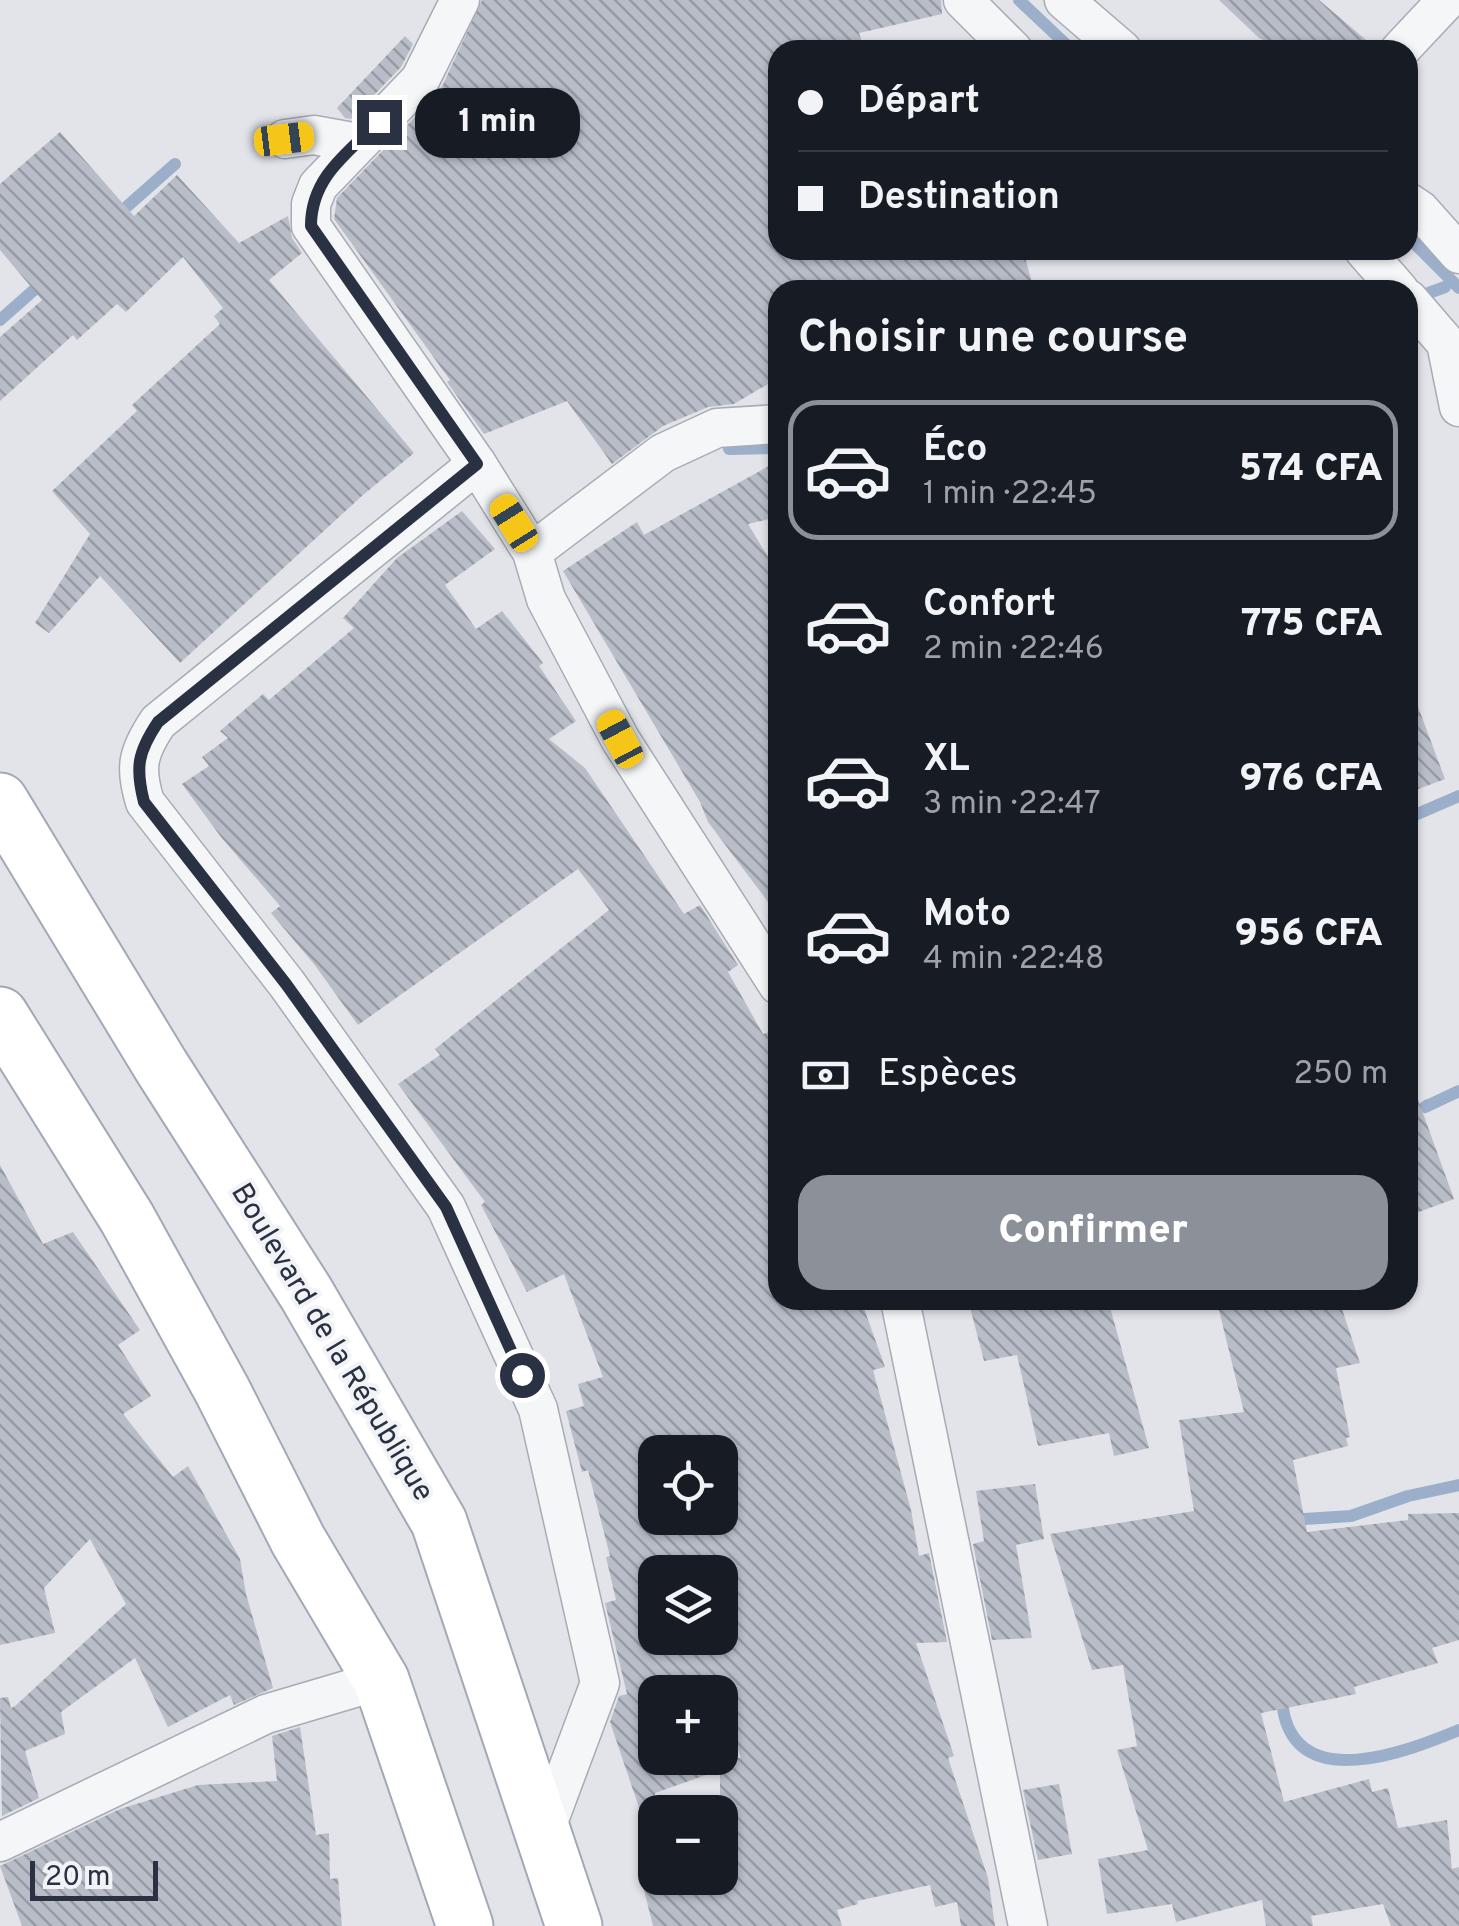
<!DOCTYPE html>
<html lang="fr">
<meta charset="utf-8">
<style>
:root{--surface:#171b24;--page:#242831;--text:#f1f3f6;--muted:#9ea1a6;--line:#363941;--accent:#8c9099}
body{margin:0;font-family:Overpass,sans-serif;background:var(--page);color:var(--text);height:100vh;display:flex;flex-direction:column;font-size:38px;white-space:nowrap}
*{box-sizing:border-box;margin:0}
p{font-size:32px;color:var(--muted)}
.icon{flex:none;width:55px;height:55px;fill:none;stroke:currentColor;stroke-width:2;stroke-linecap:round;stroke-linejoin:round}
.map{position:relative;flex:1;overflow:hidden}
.side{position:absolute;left:768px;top:280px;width:650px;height:1030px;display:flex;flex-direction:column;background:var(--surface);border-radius:30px;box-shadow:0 2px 8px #0004}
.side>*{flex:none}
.guide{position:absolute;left:768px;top:40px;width:650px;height:220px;border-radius:30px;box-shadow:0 2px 8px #0004;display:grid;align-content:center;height:220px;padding:0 30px;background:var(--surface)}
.tools{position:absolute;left:638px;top:1435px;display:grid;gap:20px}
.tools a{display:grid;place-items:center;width:100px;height:100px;border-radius:20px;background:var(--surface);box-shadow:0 2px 8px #0004;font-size:50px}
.scale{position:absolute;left:30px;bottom:25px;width:128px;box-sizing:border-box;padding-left:10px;border:5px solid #293142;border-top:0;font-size:28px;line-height:35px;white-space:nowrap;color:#293142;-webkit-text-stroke:8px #f1f3f7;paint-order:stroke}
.end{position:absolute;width:45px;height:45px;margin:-22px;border:12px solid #293142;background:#fff;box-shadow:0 0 0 5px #fff}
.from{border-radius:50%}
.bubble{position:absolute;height:70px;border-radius:30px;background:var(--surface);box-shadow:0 2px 8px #0004;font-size:32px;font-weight:800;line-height:70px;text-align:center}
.car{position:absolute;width:30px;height:60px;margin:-30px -15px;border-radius:12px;box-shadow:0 0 8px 2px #0007;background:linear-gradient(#f5c518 24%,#345 0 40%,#f5c518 0 76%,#345 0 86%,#f5c518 0)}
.guide b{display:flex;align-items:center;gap:35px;height:95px;font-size:38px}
.guide b+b{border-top:2px solid var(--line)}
.guide i{width:25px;height:25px;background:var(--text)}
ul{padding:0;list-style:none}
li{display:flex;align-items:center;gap:30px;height:140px;margin:0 20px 15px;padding:0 10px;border:5px solid transparent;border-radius:30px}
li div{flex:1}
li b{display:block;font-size:38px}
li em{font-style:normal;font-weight:800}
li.current{border-color:var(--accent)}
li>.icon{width:90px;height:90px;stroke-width:1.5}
h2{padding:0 30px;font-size:45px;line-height:120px}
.pay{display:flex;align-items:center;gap:25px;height:110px;padding:0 30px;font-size:38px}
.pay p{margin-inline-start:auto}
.cta{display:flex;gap:20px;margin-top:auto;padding:20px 30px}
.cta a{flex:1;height:115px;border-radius:30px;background:var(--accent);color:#fff;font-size:40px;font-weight:800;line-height:115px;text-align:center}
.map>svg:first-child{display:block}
</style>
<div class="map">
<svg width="1459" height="1926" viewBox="0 0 1459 1926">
<defs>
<pattern id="building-back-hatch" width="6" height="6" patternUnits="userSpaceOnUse" patternTransform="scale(2.5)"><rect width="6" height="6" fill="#b9bdc7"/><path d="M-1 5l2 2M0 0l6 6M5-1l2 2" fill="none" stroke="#969aa3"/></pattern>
</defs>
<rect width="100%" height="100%" fill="#e2e4ea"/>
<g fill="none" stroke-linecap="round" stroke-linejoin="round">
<g stroke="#9cafca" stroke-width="12">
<polyline points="1019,0 1072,50"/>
<polyline points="114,218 175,164"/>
<polyline points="1408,237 1459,288"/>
<polyline points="1415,298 1445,287"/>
<polyline points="0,320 43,282"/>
<polyline points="729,449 778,448"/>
<polyline points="1408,818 1459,796"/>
<polyline points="1428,1105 1425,1107 1459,1091"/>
<polyline points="1289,1520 1351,1516 1408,1496 1459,1485"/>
<path d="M1283 1709C1297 1795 1408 1751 1459 1730"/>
</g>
</g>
<g fill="url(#building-back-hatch)" fill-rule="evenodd">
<polygon points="482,0 941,0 942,14 859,33 865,50 778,50 778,250 1023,250 1034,290 778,290 778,378 734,404 708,407 663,426 612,464 567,401 484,434 447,382 450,380 334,219 337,198 440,91"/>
<polygon points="1219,0 1319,0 1378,50 1284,50 1259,38"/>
<polygon points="405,36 413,44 401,67 351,119 345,118 337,108"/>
<polygon points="60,132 134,216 177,175 239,243 288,216 292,238 302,253 269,280 414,453 363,495 180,663 100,576 49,633 35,623 90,534 52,491 137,411 132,405 220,324 214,316 223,308 183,257 126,312 117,304 77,340 73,335 0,401 0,337 42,300 0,250 0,184"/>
<polygon points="778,461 778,517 748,524 778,573 778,915 708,822 700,802 563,571 637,522 644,535"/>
<path d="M462 511 495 549 445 585 476 629 502 611 543 663 539 666 576 721 549 739 585 768 684 914 700 905 738 965 728 972 763 1034 778 1029V1300H861L885 1367 873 1370 911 1510 919 1556 929 1553 947 1642 916 1643 954 1756 948 1758 988 1878 995 1926H961L957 1902 935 1907 930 1885 857 1901 858 1904 837 1910 842 1926H653L641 1878H720V1770L655 1793V1836L649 1837 610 1722 619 1696 627 1694 605 1603 616 1600 606 1557 610 1556 588 1470 582 1472 566 1411 584 1406 578 1384 603 1377 564 1274 527 1292 481 1205 485 1202 398 1084 440 1055 435 1049 609 910 578 869 358 1025 314 964 271 913 280 906 221 837 182 784 209 766 202 757 228 738 220 731 263 694 269 700 354 628 343 618 397 558ZM643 1452H720V1518H655V1499ZM655 1572H720V1638H691L655 1649ZM655 1692H720L741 1758H655Z"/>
<polygon points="1408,688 1411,688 1445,779 1408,793"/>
<polygon points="1412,1083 1454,1199 1408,1216 1408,1084"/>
<polygon points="0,1165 43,1244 73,1232 140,1330 118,1345 151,1396 123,1414 173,1477 188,1466 240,1559 246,1594 273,1688 234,1705 230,1695 168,1727 135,1658 61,1712 65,1734 25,1751 39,1798 2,1816 0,1698 8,1697 11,1708 15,1706 126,1604 90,1539 44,1588 55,1633 0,1645"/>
<polygon points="998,1300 1108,1300 1149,1448 1114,1456 1109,1433 1038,1446 1017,1355 984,1361 970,1307"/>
<polygon points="1260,1300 1339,1300 1360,1363 1336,1368 1350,1437 1346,1438 1348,1446 1293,1460 1307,1532 1408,1520 1408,1514 1459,1513 1459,1640 1432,1648 1438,1663 1354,1687 1356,1694 1261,1713 1284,1802 1369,1779 1372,1792 1388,1788 1398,1828 1447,1820 1452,1869 1459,1867 1459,1926 1391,1926 1383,1904 1311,1916 1313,1926 1266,1926 1262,1900 1176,1922 1172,1904 1107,1914 1098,1859 1148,1850 1117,1750 1137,1746 1123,1665 1092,1670 1050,1534 1194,1511 1179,1420 1244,1412 1219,1310"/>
<polygon points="1035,1484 1044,1539 1016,1545 1032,1638 992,1640 973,1544 984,1541 976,1491"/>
<polygon points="300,1727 316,1835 329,1833 330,1879 338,1878 342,1926 22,1926 0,1866 120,1809 198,1785 277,1781 272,1736"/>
<polygon points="1059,1784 1072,1854 1038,1860 1023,1790"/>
</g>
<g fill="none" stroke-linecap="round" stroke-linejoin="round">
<defs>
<g id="minor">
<polyline points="460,0 420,80 318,186 311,204 311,226 477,464"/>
<polyline points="963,0 1013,50"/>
<polyline points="1064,0 1122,50"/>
<polyline points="1400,50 1447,0"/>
<polyline points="285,139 314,135 358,143"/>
<polyline points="1408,202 1420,210 1459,254"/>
<polyline points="1364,250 1399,290"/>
<polyline points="1408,299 1446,343 1459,407"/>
<polyline points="532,552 663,453 717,428 778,424"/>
<polyline points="900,1300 1028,1926"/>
<path d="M544 1833 600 1683 538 1409 446 1207 287 984 145 802C134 767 138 752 158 722L477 464 532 552 546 599 620 739 778 985"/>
<polyline points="0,1842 266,1714 381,1680"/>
</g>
<g id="primary">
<polyline points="0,801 161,1066 306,1293 439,1522 574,1926"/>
<polyline points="0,1015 127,1218 222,1390 298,1540 381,1680 465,1926"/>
</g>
</defs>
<use href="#minor" stroke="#a7abb4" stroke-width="41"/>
<use href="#primary" stroke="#a1a8b6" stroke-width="59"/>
<use href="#minor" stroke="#f4f6f8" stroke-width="38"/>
<use href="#primary" stroke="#fff" stroke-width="55"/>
</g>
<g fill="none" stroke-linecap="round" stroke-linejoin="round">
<path stroke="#293142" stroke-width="12" d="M379 122C346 154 311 178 311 226L477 464 158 722C138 752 135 767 144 802L286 984 446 1207 522 1375"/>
</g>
<g text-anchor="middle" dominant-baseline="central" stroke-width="8" stroke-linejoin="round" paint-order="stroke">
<g font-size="30" fill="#293142" stroke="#f1f3f7">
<text transform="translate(331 1343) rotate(59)">Boulevard de la République</text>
</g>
</g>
</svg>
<div class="tools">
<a><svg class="icon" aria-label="locate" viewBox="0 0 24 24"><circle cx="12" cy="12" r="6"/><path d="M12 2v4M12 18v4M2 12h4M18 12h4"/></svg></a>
<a><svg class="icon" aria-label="layers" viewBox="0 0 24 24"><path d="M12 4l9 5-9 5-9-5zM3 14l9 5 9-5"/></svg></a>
<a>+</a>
<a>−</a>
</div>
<div class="scale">20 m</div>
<i class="end from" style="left:522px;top:1375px"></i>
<i class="end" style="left:379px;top:122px"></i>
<div class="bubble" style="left:415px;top:88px;width:165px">1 min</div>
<i class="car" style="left:284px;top:139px;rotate:83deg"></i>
<i class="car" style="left:514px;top:523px;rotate:328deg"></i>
<i class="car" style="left:620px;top:739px;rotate:332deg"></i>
<div class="guide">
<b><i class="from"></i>Départ</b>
<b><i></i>Destination</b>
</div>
<section class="side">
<h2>Choisir une course</h2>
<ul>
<li class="current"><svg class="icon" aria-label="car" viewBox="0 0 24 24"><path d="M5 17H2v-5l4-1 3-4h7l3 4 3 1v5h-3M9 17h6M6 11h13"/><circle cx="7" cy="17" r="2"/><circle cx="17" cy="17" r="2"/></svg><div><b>Éco</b><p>1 min · 22:45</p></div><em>574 CFA</em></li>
<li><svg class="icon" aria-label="car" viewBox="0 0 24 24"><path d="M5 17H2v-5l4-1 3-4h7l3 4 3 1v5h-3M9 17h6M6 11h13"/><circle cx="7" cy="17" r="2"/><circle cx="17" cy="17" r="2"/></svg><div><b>Confort</b><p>2 min · 22:46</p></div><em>775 CFA</em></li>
<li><svg class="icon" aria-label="car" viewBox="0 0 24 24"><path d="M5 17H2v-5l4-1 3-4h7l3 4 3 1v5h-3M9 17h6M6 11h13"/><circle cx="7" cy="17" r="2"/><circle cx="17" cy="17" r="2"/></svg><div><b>XL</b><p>3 min · 22:47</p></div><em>976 CFA</em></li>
<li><svg class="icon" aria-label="car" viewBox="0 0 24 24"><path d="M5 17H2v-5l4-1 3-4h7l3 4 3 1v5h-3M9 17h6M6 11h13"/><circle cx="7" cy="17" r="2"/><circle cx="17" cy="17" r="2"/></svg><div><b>Moto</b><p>4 min · 22:48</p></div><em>956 CFA</em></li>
</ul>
<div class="pay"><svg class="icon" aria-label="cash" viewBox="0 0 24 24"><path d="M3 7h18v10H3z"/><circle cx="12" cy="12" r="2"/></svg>Espèces<p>250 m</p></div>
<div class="cta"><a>Confirmer</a></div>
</section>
</div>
